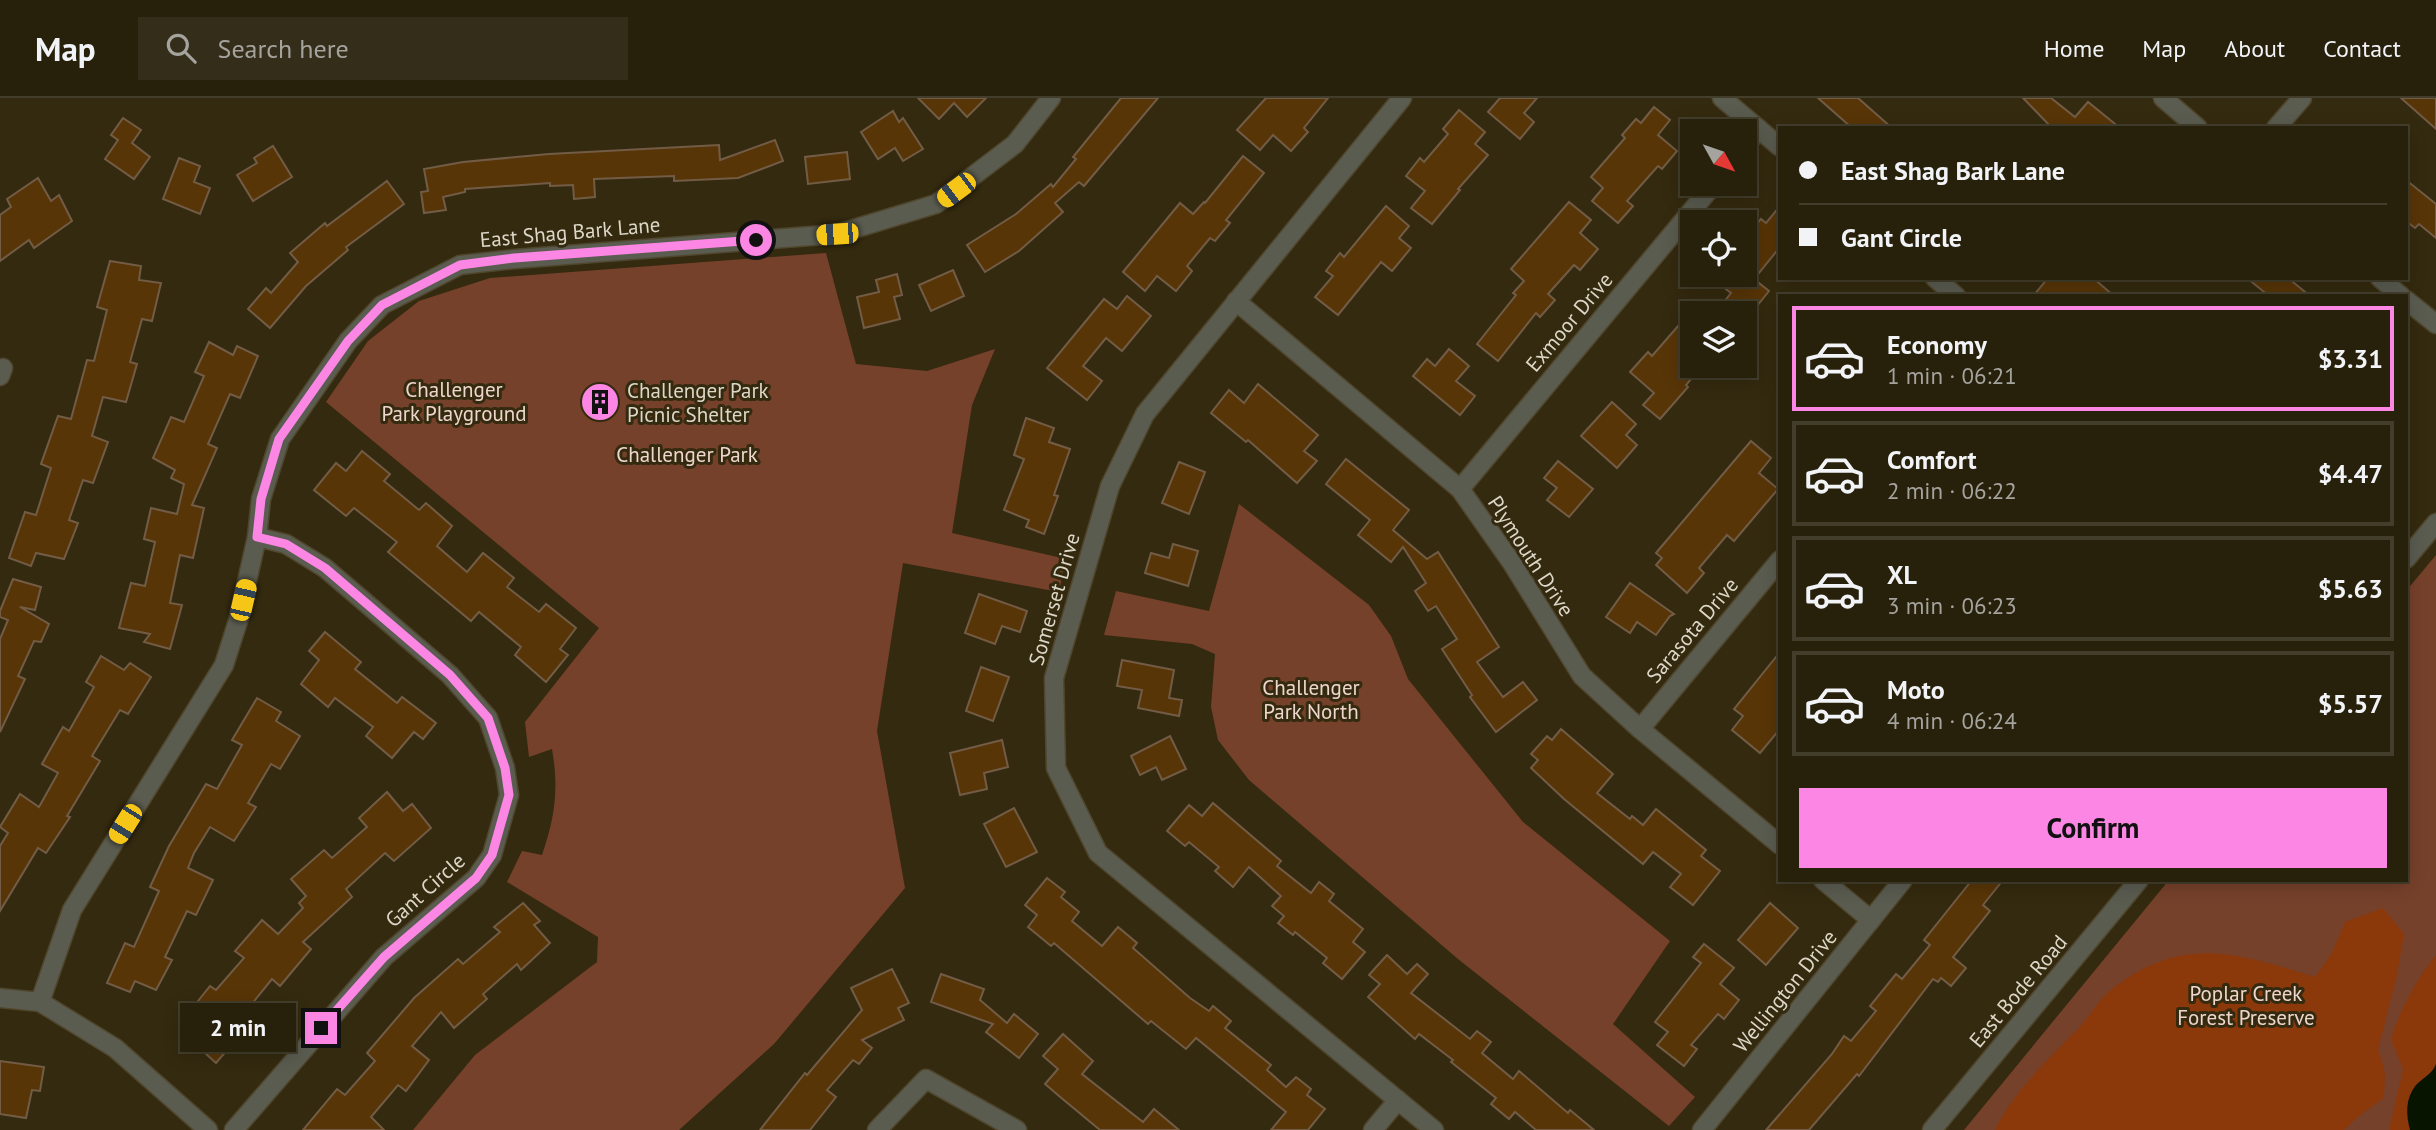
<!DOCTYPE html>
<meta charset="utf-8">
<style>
:root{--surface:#27200b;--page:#332d19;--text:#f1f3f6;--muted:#a4a39d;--line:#433e2c;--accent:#fc86e4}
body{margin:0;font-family:"PT Sans",sans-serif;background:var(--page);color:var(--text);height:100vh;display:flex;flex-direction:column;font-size:26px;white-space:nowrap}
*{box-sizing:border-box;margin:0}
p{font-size:23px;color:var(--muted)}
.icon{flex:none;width:38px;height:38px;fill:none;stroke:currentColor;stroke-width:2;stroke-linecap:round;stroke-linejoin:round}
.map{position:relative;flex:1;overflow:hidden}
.sheet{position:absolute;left:1778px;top:196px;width:630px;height:588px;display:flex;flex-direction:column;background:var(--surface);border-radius:0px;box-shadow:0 4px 18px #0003,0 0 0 2px var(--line)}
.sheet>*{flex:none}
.top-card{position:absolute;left:1778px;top:28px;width:630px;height:154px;border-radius:0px;box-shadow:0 4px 18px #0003,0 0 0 2px var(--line);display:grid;align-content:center;height:154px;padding:0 21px;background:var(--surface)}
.needle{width:46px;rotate:130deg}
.fabs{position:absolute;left:1680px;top:21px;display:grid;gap:14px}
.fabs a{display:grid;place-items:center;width:77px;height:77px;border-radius:0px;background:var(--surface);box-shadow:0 4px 18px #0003,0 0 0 2px var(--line);font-size:35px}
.end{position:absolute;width:32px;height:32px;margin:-16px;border:9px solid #fc86e4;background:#111;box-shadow:0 0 0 4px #111}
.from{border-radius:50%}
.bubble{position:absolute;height:49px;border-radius:0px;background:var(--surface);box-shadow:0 4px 18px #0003,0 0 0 2px var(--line);font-size:23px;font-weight:600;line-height:49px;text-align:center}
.car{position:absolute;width:21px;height:42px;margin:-21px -10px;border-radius:9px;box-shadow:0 0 5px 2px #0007;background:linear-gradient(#f5c518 24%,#345 0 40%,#f5c518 0 76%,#345 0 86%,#f5c518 0)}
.top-card b{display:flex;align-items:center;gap:24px;height:66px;font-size:26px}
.top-card b+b{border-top:2px solid var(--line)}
.top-card i{width:18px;height:18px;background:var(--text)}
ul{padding:12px 0 0;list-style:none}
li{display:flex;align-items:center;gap:21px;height:105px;margin:0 14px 10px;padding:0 7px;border:4px solid var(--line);border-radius:0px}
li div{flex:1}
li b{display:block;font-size:26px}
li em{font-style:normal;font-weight:600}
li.active{border-color:var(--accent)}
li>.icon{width:63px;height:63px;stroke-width:1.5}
.cta{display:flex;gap:14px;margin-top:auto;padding:14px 21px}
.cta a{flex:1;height:80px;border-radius:0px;background:var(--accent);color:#111;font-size:28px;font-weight:600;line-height:80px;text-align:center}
header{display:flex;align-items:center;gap:42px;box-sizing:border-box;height:98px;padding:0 35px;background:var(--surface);border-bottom:2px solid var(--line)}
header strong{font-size:33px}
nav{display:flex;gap:38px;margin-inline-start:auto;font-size:24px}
.search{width:490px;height:63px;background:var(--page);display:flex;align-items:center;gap:18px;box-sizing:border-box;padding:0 24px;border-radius:0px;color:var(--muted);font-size:26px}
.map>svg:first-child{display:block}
</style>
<header>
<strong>Map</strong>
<div class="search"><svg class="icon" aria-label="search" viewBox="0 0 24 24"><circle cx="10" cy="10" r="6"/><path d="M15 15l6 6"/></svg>Search here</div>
<nav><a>Home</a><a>Map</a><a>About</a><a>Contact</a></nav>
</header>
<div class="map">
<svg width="2436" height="1032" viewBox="0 0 2436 1032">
<rect width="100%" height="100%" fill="#342a0f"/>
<g fill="#76412b">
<path d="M826 155 856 266 927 273 995 251 972 307 952 435 1066 461 1059 494 903 465 877 633 905 790 774 946 679 1032H413L475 957 597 864 598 839 507 784 522 753 542 757C555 719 559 691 552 651L529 659 525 624 599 530 326 304 368 243 419 203 490 180Z"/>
<polygon points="1239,406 1369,507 1391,538 1408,581 1523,724 1670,843 1613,926 1695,999 1669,1028 1458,861 1249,682 1218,642 1211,609 1215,556 1192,546 1104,537 1116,493 1209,513"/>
<polygon points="2436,457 2436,1032 1964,1032 2169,782 2406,782 2406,493"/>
</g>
<g fill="#8b380a">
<path d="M2383 810 2404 836 2397 877 2378 951 2385 975 2384 1000 2360 1017 2344 1032H1995C2014 994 2047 962 2077 932 2089 920 2098 902 2112 891 2185 836 2235 855 2315 879L2332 855 2345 824Z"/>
<path d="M2436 857V1032H2389L2403 971 2391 941C2401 910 2416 882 2436 857Z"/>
</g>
<path fill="#061400" d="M2436 966V1032H2410C2406 1016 2405 1001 2416 987 2424 979 2432 976 2436 966Z"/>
<g fill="#583507" stroke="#725c46" stroke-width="2">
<polygon points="918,0 986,0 967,19 954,5 939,21"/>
<polygon points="1121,0 1158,0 1084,88 1079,84 1055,105 1063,114 1019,153 985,174 967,147 1016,116 1051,86 1053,89 1076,61 1073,59"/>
<polygon points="1266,0 1328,0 1304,30 1308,34 1291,53 1273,37 1260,52 1237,32"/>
<polygon points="1500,0 1537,0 1524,15 1534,24 1520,41 1488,14"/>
<polygon points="1818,0 1858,0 1892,30 1852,30"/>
<polygon points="2023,0 2051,0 2075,19 2088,4 2120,30 2052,30"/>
<polygon points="2401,0 2436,0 2436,31"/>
<polygon points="1654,9 1670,22 1658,37 1677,53 1662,71 1658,68 1627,103 1633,108 1618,125 1592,103 1603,90 1591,79 1625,40 1622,37 1636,21 1641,25"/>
<polygon points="1459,12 1485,34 1475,46 1488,57 1458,91 1460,92 1432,126 1411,110 1425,93 1406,78 1420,60 1424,64 1448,36 1443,31"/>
<polygon points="893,13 899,24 903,20 923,51 903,63 895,50 878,61 861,34"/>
<polygon points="123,20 141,32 132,45 150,59 134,81 105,61 118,42 111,37"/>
<polygon points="775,42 783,63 738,80 674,83 674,78 594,81 595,99 574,101 573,87 550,88 550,85 465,91 465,94 443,99 446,112 424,115 421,94 428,93 424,71 463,64 549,56 719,47 720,62"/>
<polygon points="273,48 292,79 253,103 237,77 257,65 254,60"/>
<polygon points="847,54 850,81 808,86 805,59"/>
<polygon points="1243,58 1264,75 1226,122 1230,125 1215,143 1210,140 1187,168 1192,173 1176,193 1157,178 1145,193 1123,174 1180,105 1193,116 1204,104 1205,105"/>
<polygon points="179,60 200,68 194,84 210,90 200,116 163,101"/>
<polygon points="38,80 51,103 59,97 72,123 34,150 29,142 0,163 0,117 11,109 7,101"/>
<polygon points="2406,82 2436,106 2436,140 2419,126 2415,130 2406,123"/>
<polygon points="387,83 404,106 346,149 348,152 306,188 270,230 248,211 266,190 271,195 298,164 290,155 325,125 327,128"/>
<polygon points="1569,104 1591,122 1580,135 1598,151 1580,172 1574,167 1548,196 1555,202 1540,219 1536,215 1498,263 1477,246 1516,197 1513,195 1524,183 1511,171"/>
<polygon points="1386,108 1409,128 1399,140 1411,150 1392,173 1381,164 1338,217 1315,199 1333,178 1326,173 1340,155 1344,159"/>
<polygon points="1780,108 1780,149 1754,181 1769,193 1745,223 1745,215 1715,215 1731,195 1707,177 1745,177 1745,141 1761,121 1766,125"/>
<polygon points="110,163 141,168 139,182 161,185 152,223 142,221 130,264 137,266 126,304 103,299 92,338 108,344 93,385 83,382 69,422 78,425 64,461 36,455 31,468 9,460 25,414 36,417 51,370 41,366 58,318 71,321 87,262 94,263 107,212 97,209"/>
<polygon points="953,172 964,198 931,213 919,187"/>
<polygon points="897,176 902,197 894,199 900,221 864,230 857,199 879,194 876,182"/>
<polygon points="2048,180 2093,180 2114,198 2033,198"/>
<polygon points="2247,180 2288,180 2310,198 2269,198"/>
<polygon points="1127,198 1151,218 1122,253 1106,240 1083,268 1102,283 1087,302 1047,270 1104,201 1117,211"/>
<polygon points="1692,212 1692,268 1702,268 1686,287 1688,289 1660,321 1643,307 1654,295 1630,274 1648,254 1652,258"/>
<polygon points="209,244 233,257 237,248 258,258 240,300 230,296 208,346 217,350 192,407 204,410 193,460 180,457 170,505 182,507 170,551 144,544 150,536 119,530 131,485 145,488 155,444 144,441 151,410 177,416 184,386 171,380 175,372 153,360 171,319 184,324 204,278 195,274"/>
<polygon points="1449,251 1469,268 1456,283 1475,298 1460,317 1413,278 1427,261 1435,268"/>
<polygon points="1258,286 1318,337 1304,353 1317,363 1297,385 1248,342 1246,344 1211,315 1229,292 1244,305"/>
<polygon points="1612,304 1636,326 1626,337 1637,347 1617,370 1581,338"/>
<polygon points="1026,320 1054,330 1049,344 1070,351 1054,397 1058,398 1044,436 1026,429 1029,422 1004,412 1024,361 1014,357"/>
<polygon points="1751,343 1771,360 1759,375 1778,391 1734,443 1727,437 1699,470 1704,475 1687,495 1656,467 1662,460 1656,455"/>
<polygon points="362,353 390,376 384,383 419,412 426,405 452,428 437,448 467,474 483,455 514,480 507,489 539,514 546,506 576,530 560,551 568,557 546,584 515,557 521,549 479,514 471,523 388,454 397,444 354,410 346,418 314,392 336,365 346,373"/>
<polygon points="1346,361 1409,412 1393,432 1427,461 1438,454 1499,549 1477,564 1503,599 1523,584 1537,602 1496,634 1470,599 1472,597 1442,551 1457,541 1436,508 1428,513 1415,493 1426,485 1403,449 1391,464 1358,437 1370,422 1326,386"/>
<polygon points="1558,363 1593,391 1569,419 1547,402 1557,390 1544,380"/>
<polygon points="1179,364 1205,374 1189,416 1162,405"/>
<polygon points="1173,446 1198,453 1188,488 1145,475 1151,455 1169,460"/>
<polygon points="13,481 41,489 35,512 20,509 49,526 41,544 34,543 18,578 25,581 0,634 0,541 8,522 0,519 0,513"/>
<polygon points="1630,485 1674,516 1670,518 1656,537 1637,524 1630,535 1606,519"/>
<polygon points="979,496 1027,513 1020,534 1002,528 995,546 965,535"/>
<polygon points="325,534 361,564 355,571 397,605 402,599 436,625 423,641 414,634 392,660 366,638 373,629 335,600 328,609 301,586 319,562 309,553"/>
<polygon points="1780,554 1780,631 1760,655 1732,632 1743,618 1734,611"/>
<polygon points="101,558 124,572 130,565 151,579 128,616 120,612 92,658 100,663 67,718 70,719 46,755 38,750 0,813 0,748 8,735 0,729 20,696 39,709 58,675 42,666 63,629 69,633 94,589 86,584"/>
<polygon points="1122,562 1174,572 1169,600 1182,602 1179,618 1138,610 1142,592 1117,588"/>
<polygon points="981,569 1009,579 993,623 966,613"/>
<polygon points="257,600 281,614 276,623 300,638 280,671 271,666 248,705 256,709 234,743 210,729 194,755 188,770 213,782 196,817 187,813 165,859 172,862 156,892 135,883 130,894 107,885 125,845 134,849 159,793 150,789 169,748 206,686 217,691 242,647 232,642"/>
<polygon points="1561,631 1613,676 1597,695 1630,721 1632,718 1643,727 1656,711 1706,752 1701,758 1720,773 1693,807 1670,789 1681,776 1653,754 1643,766 1564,701 1531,670 1538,662 1531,656 1547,638 1552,642"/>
<polygon points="1170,638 1186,671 1162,682 1156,669 1140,677 1131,658"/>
<polygon points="1002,642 1008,669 984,675 987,691 960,697 950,655"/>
<polygon points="387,694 403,713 412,706 431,730 394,763 385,755 346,791 352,799 303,844 311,851 280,888 272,881 238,923 246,930 216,965 194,945 204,933 186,918 210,888 216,892 244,860 235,853 262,822 278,836 303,810 299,805 306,798 291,781 324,752 332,760 367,729 359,720"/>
<polygon points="1213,705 1281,763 1277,768 1311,795 1319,784 1334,796 1329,803 1363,831 1353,844 1365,854 1342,881 1323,865 1327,860 1295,834 1293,837 1278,825 1284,818 1272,808 1281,798 1249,769 1233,789 1215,773 1219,769 1189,744 1185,748 1167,733 1189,707 1202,718"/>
<polygon points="1014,710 1037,754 1006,769 984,726"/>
<polygon points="1047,780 1065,794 1061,799 1079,814 1072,823 1102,848 1118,829 1137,845 1133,850 1190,900 1209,913 1213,908 1231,923 1225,930 1271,967 1267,972 1286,989 1296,979 1311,991 1307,997 1325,1011 1308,1032 1271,1032 1286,1014 1196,940 1186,951 1151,923 1148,926 1054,845 1051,848 1028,829 1037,817 1025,807"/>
<polygon points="1972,782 2003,782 1983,807 1990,813 1953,859 1966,870 1951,888 1941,880 1938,884 1933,881 1859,978 1857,976 1809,1032 1766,1032 1832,956 1844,938 1851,943 1876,913 1870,908 1896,876 1902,881 1930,847 1924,842"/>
<polygon points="523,805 540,823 534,827 550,845 521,872 517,866 483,896 487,901 454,930 441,914 412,948 429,962 406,993 398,987 371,1019 384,1032 303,1032 337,991 345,997 375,963 367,955 414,900 458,861 463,866 500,834 494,829"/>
<polygon points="1770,805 1798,830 1766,867 1738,842"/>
<polygon points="1704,846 1734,870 1720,886 1739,902 1724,921 1718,916 1691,947 1697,951 1684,968 1657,947 1668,934 1655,924 1701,865 1693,859"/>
<polygon points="1387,857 1407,876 1417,866 1428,876 1411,895 1470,941 1477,933 1491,944 1482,955 1513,981 1519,973 1568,1015 1570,1012 1594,1032 1536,1032 1515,1014 1509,1021 1491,1006 1496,1000 1451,964 1453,962 1419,936 1415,941 1368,899 1380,886 1369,877"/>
<polygon points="892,871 909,905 898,910 904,922 862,942 872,950 859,966 853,962 827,992 836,999 810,1032 760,1032 805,975 807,977 862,912 851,890"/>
<polygon points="941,876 984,891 980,902 1007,925 1014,916 1038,936 1019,960 986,934 993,926 931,904"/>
<polygon points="1063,936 1093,963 1082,976 1143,1024 1154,1011 1179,1032 1100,1032 1059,998 1045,986 1058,971 1043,958"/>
<polygon points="0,963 44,969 40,993 32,992 26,1020 0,1016"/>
</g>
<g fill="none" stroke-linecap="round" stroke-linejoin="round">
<defs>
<g id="minor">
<polyline points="1402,0 1145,316 1110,388 1054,580 1056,670 1098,755 1434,1032"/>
<polyline points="1722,0 1780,49"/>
<polyline points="2163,0 2198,30"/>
<polyline points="2276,30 2302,0"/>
<polyline points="1745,48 1759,31"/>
<polyline points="1935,180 1956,198"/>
<polyline points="2380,180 2401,198"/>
<polyline points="2406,202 2436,226"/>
<polyline points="1236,203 1460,391 1512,465 1582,578 1640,631 1780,747"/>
<polyline points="0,278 3,270"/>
<polyline points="1460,391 1714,86"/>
<polyline points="1640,631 1780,462"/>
<polyline points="1823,782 1871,822"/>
<polyline points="40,904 72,812 224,567 238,523 257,439 261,401 280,341 348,243 382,207 460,167 515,161 837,136 936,106 1015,46 1051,0"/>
<polyline points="234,1032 384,859 476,780 492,757 509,697 505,670 488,620 450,577 325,470 286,446 257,439"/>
<polyline points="877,1032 926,981 1017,1032"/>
<polyline points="1373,1032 1398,1002"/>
<polyline points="1702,1032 1903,782"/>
</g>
<g id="tertiary">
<polyline points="2406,461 2436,425"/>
<polyline points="0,900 40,904 115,950 208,1032"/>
<polyline points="1932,1032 2139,782"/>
</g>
</defs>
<use href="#minor" stroke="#4f462d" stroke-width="21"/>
<use href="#tertiary" stroke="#4f462d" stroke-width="21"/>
<use href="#minor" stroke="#5b5c50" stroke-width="18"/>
<use href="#tertiary" stroke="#5b5c50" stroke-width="18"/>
</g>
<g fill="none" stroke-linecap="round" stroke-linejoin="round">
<polyline stroke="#fc86e4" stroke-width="9" points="321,930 384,859 476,780 492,757 509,697 505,670 488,620 450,577 325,470 286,446 257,439 261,401 279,341 348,243 382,207 460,167 514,160 756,142"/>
</g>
<defs>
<symbol id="building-disc" viewBox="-11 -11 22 22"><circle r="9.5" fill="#fc86e4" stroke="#342a0f"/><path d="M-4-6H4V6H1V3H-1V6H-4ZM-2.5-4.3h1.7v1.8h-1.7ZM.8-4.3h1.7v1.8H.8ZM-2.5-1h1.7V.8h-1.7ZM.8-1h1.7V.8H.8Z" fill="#111"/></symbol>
</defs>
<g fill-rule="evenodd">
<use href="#building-disc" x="578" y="282" width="44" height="44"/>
</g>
<g text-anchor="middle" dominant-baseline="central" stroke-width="6" stroke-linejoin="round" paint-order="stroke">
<g font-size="21" fill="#ddd7c8" stroke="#342a0f">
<text transform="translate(570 134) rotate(-5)">East Shag Bark Lane</text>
<text transform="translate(1569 224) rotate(-50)">Exmoor Drive</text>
<text transform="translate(1531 458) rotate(57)">Plymouth Drive</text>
<text transform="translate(1054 501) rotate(-74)">Somerset Drive</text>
<text transform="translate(1692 532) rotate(-50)">Sarasota Drive</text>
<text transform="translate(425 792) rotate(-42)">Gant Circle</text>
<text transform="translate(1785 893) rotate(-51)">Wellington Drive</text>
<text transform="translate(2018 893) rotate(-50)">East Bode Road</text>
</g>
<g font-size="21" fill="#efd6cc" stroke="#342a0f">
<text x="454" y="291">Challenger<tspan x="454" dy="24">Park Playground</tspan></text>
<text x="687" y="356">Challenger Park</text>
<text x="1311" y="589">Challenger<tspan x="1311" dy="24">Park North</tspan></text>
<text x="2246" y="895">Poplar Creek<tspan x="2246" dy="24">Forest Preserve</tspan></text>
</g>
<g font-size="21" fill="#ddd7c8" stroke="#342a0f" text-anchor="start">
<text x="627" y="292">Challenger Park<tspan x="627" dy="24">Picnic Shelter</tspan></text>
</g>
</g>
</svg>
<div class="fabs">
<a><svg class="needle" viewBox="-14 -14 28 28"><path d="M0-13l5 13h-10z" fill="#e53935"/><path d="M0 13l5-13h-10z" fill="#a4a39d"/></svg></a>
<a><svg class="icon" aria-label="locate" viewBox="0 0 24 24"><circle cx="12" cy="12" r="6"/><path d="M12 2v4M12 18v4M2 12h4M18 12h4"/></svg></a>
<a><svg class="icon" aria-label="layers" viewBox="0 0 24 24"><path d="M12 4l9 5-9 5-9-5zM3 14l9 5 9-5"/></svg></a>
</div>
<i class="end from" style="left:756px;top:142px"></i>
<i class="end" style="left:321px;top:930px"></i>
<div class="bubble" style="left:180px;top:905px;width:116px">2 min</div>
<i class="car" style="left:956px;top:92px;rotate:233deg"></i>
<i class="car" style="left:837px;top:136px;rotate:266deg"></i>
<i class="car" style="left:243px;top:502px;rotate:13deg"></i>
<i class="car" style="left:125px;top:726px;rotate:212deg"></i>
<div class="top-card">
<b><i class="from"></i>East Shag Bark Lane</b>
<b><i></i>Gant Circle</b>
</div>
<section class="sheet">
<ul>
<li class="active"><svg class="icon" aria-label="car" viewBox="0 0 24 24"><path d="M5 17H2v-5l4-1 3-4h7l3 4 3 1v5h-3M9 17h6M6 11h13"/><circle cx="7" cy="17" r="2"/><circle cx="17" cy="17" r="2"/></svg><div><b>Economy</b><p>1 min · 06:21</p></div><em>$3.31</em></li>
<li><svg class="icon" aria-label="car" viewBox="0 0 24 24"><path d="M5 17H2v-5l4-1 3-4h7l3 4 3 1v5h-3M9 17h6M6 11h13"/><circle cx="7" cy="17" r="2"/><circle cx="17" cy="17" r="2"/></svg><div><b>Comfort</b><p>2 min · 06:22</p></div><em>$4.47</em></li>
<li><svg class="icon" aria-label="car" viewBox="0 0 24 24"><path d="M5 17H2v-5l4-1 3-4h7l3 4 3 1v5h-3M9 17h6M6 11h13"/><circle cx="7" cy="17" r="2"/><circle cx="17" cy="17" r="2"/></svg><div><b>XL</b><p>3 min · 06:23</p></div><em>$5.63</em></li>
<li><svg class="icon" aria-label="car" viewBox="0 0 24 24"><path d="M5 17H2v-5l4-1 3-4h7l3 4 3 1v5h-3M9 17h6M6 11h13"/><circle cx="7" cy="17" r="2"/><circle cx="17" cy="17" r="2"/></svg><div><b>Moto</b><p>4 min · 06:24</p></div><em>$5.57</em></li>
</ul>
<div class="cta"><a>Confirm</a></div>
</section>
</div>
